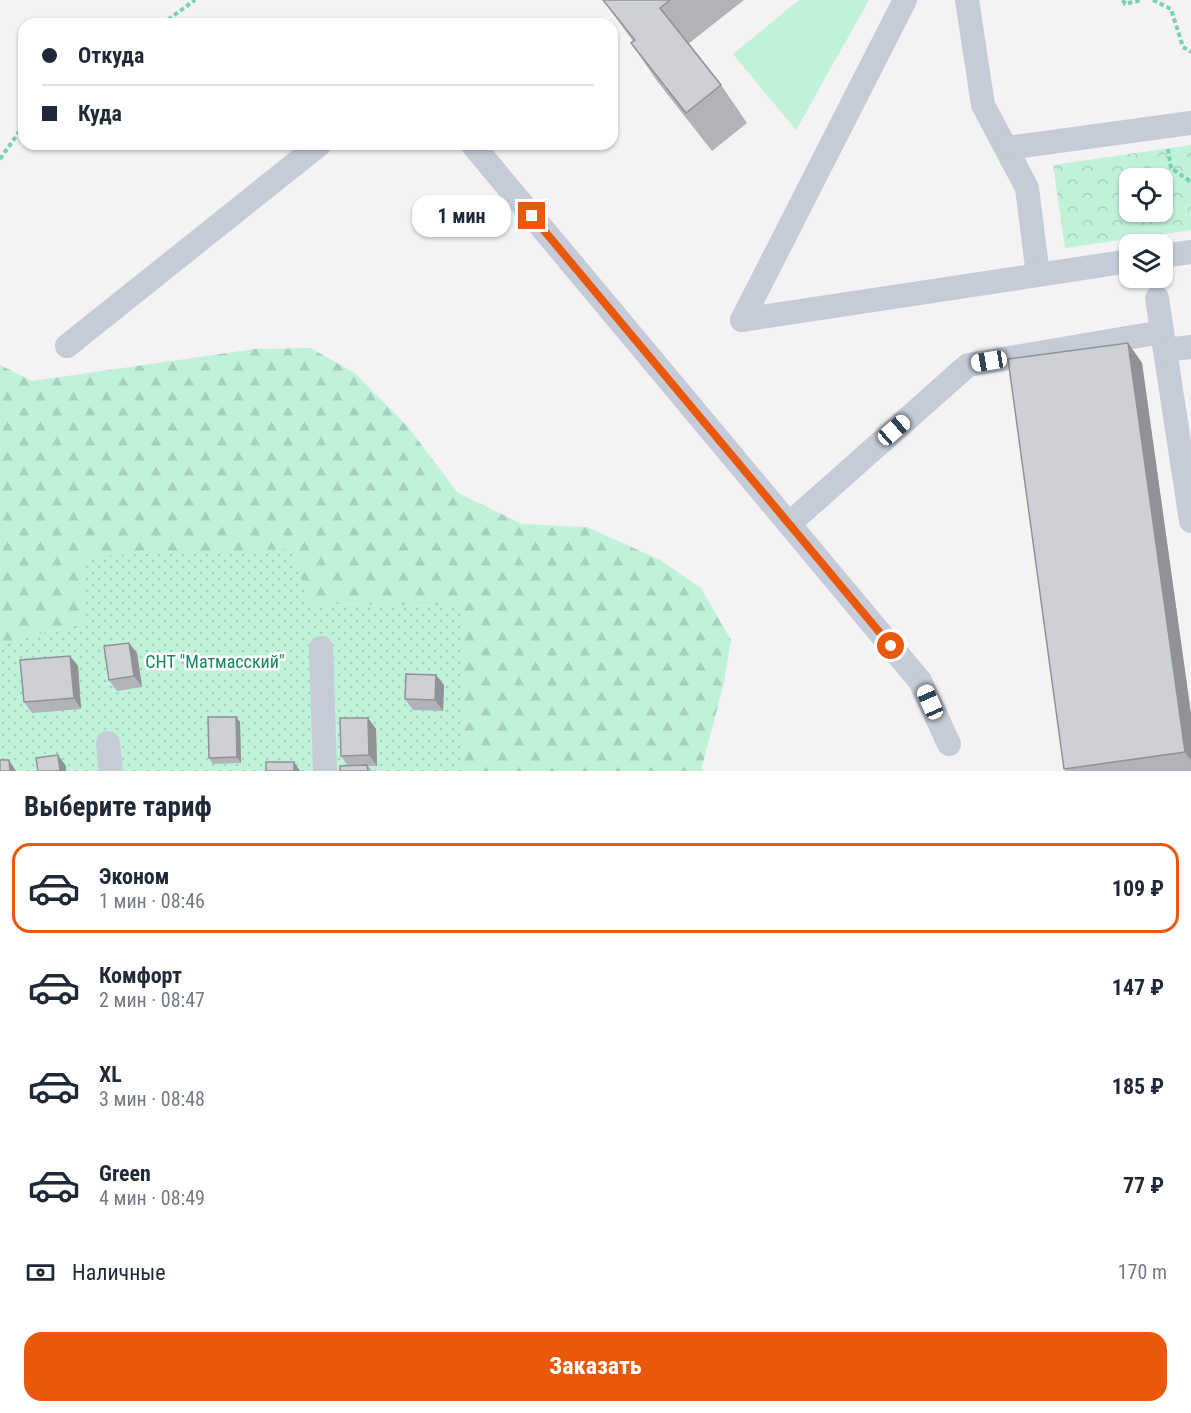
<!DOCTYPE html>
<html lang="ru">
<meta charset="utf-8">
<style>
:root{--surface:#fff;--page:#f2f2f3;--text:#1f2937;--muted:#747a83;--line:#e0e1e3;--accent:#ea580c}
body{margin:0;font-family:"Roboto Condensed",sans-serif;background:var(--page);color:var(--text);height:100vh;display:flex;flex-direction:column;font-size:22px;white-space:nowrap}
*{box-sizing:border-box;margin:0}
p{font-size:20px;color:var(--muted)}
.icon{flex:none;width:33px;height:33px;fill:none;stroke:currentColor;stroke-width:2;stroke-linecap:round;stroke-linejoin:round}
.map{position:relative;height:771px;overflow:hidden}
.drawer{display:flex;flex-direction:column;background:var(--surface);flex:1}
.drawer>*{flex:none}
.top-card{position:absolute;left:18px;top:18px;width:600px;height:132px;border-radius:18px;box-shadow:0 2px 4px #0004;display:grid;align-content:center;height:132px;padding:0 24px;background:var(--surface)}
.controls{position:absolute;left:1119px;top:168px;display:grid;gap:12px}
.controls a{display:grid;place-items:center;width:54px;height:54px;border-radius:12px;background:var(--surface);box-shadow:0 2px 4px #0004;font-size:30px}
.end{position:absolute;width:27px;height:27px;margin:-14px;border:8px solid #ea580c;background:#fff;box-shadow:0 0 0 3px #fff}
.from{border-radius:50%}
.bubble{position:absolute;height:42px;border-radius:18px;background:var(--surface);box-shadow:0 2px 4px #0004;font-size:20px;font-weight:700;line-height:42px;text-align:center}
.car{position:absolute;width:18px;height:36px;margin:-18px -9px;border-radius:8px;box-shadow:0 0 4px 2px #0007;background:linear-gradient(#fff 24%,#345 0 40%,#fff 0 76%,#345 0 86%,#fff 0)}
.top-card b{display:flex;align-items:center;gap:21px;height:57px;font-size:22px}
.top-card b+b{border-top:2px solid var(--line)}
.top-card i{width:15px;height:15px;background:var(--text)}
ul{padding:0;list-style:none}
li{display:flex;align-items:center;gap:18px;height:90px;margin:0 12px 9px;padding:0 12px;border:3px solid transparent;border-radius:18px}
li div{flex:1}
li b{display:block;font-size:22px}
li em{font-style:normal;font-weight:700}
li.current{border-color:var(--accent)}
li>.icon{width:54px;height:54px;stroke-width:1.5}
h2{padding:0 24px;font-size:27px;line-height:72px}
.pay{display:flex;align-items:center;gap:15px;height:66px;padding:0 24px;font-size:22px}
.pay p{margin-inline-start:auto}
.button{display:flex;gap:12px;margin-top:auto;padding:12px 24px}
.button a{flex:1;height:69px;border-radius:18px;background:var(--accent);color:#fff;font-size:24px;font-weight:700;line-height:69px;text-align:center}
.map>svg:first-child{display:block}
</style>
<div class="map">
<svg width="1191" height="771" viewBox="0 0 1191 771">
<defs>
<pattern id="forest-firs" width="22" height="20" patternUnits="userSpaceOnUse" patternTransform="scale(1.5)"><rect width="22" height="20" fill="#c0f2da"/><path d="M5 1l3.5 6h-7zM16 11l3.5 6h-7z" fill="#a6d1be"/></pattern>
<pattern id="park-crowns" width="20" height="18" patternUnits="userSpaceOnUse" patternTransform="scale(1.5)"><rect width="20" height="18" fill="#c0f2da"/><path d="M2 6a3 3 0 1 1 6 0M12 15a3 3 0 1 1 6 0" fill="none" stroke="#a6d1be"/></pattern>
<pattern id="garden-dots" width="8" height="8" patternUnits="userSpaceOnUse" patternTransform="scale(1.5)"><rect width="8" height="8" fill="#c0f2da"/><path d="M2 2h.1M6 6h.1" fill="none" stroke="#a6d1be" stroke-width="1.8" stroke-linecap="round"/></pattern>
</defs>
<rect width="100%" height="100%" fill="#f4f2f2"/>
<polygon fill="url(#forest-firs)" points="311,348 356,374 408,427 458,493 522,524 587,527 660,560 701,588 731,640 724,682 702,767 703,771 464,771 464,606 309,604 84,623 0,644 0,365 32,381 255,349"/>
<path fill="url(#park-crowns)" fill-rule="evenodd" d="M1191 145V230L1065 248 1053 165ZM1130 178H1162V212H1130Z"/>
<polygon fill="url(#garden-dots)" points="291,549 310,604 464,606 464,771 0,771 0,644 84,623 86,556"/>
<polygon fill="#c0f2da" points="799,0 869,0 796,130 733,54"/>
<g fill="none" stroke-linecap="round" stroke-linejoin="round">
<g stroke="#76d2b1" stroke-width="4" stroke-dasharray="4.5 3" stroke-linecap="butt">
<polyline points="1123,0 1125,4 1141,0"/>
<polyline points="1153,0 1171,9 1183,47 1191,52"/>
<polyline points="162,24 195,0"/>
<polyline points="1168,149 1171,168 1191,182"/>
<polyline points="0,159 24,125"/>
</g>
<g stroke="#c5ccd7" stroke-width="24">
<polyline points="967,0 983,105 1027,188 1038,275"/>
<polyline points="472,144 920,681 949,744"/>
<polyline points="1007,148 1191,123"/>
<polyline points="1162,256 1191,252"/>
<polyline points="1157,298 1191,521"/>
<polyline points="742,320 1130,261"/>
<polyline points="742,320 905,0"/>
<polyline points="67,346 320,144"/>
<polyline points="1165,350 1191,347"/>
<polyline points="790,523 968,365 1162,332"/>
<polyline points="321,648 325,771"/>
<polyline points="108,743 111,771"/>
</g>
</g>
<g fill="#b1b3b8">
<polygon points="603,0 744,0 688,44 721,85 747,123 712,151 657,81 631,43 633,41"/>
<polygon points="1128,343 1142,363 1191,714 1191,771 1066,771 1064,769"/>
<polygon points="137,653 142,687 117,691 109,680"/>
<polygon points="70,656 78,666 81,709 32,713 24,702"/>
<polygon points="436,675 444,685 443,711 413,710 405,699"/>
<polygon points="236,717 240,722 241,763 213,764 209,758"/>
<polygon points="368,718 376,729 377,766 368,766 372,771 340,771 348,766 341,756"/>
</g>
<g fill="#909296">
<polygon points="1128,343 1142,363 1191,714 1191,761 1185,752"/>
<polygon points="129,643 137,653 142,687 134,676"/>
<polygon points="70,656 78,666 81,709 74,698"/>
<polygon points="436,675 444,685 443,711 435,700"/>
<polygon points="236,717 240,722 241,763 237,757"/>
<polygon points="368,718 376,729 377,766 369,755"/>
<polygon points="58,755 66,766 66,771 60,771"/>
<polygon points="9,760 16,771 10,771"/>
<polygon points="294,762 300,771 294,771"/>
</g>
<g fill="#ced0d6" stroke="#909296" stroke-width="1.5">
<polygon points="603,0 670,0 660,8 721,85 686,113 631,43 635,40"/>
<polygon points="1128,343 1185,752 1064,769 1008,359"/>
<polygon points="129,643 134,676 109,680 104,646"/>
<polygon points="70,656 74,698 24,702 20,660"/>
<polygon points="406,674 436,675 435,700 405,699"/>
<polygon points="208,717 236,717 237,757 209,758"/>
<polygon points="340,718 368,718 369,755 341,756"/>
<polygon points="58,755 60,771 38,771 36,758"/>
<polygon points="0,760 9,760 10,771 0,771"/>
<rect x="266" y="762" width="28" height="9"/>
<polygon points="367,765 368,771 340,771 340,766"/>
</g>
<g fill="none" stroke-linecap="round" stroke-linejoin="round">
<polyline stroke="#ea580c" stroke-width="8" points="532,216 891,646"/>
</g>
<g text-anchor="middle" dominant-baseline="central" stroke-width="5" stroke-linejoin="round" paint-order="stroke">
<g font-size="18" fill="#14875d" stroke="#fff">
<text x="215" y="661">СНТ "Матмасский"</text>
</g>
</g>
</svg>
<div class="controls">
<a><svg class="icon" aria-label="locate" viewBox="0 0 24 24"><circle cx="12" cy="12" r="6"/><path d="M12 2v4M12 18v4M2 12h4M18 12h4"/></svg></a>
<a><svg class="icon" aria-label="layers" viewBox="0 0 24 24"><path d="M12 4l9 5-9 5-9-5zM3 14l9 5 9-5"/></svg></a>
</div>
<i class="end from" style="left:891px;top:646px"></i>
<i class="end" style="left:532px;top:216px"></i>
<div class="bubble" style="left:412px;top:195px;width:99px">1 мин</div>
<i class="car" style="left:989px;top:361px;rotate:261deg"></i>
<i class="car" style="left:894px;top:430px;rotate:49deg"></i>
<i class="car" style="left:930px;top:702px;rotate:336deg"></i>
<div class="top-card">
<b><i class="from"></i>Откуда</b>
<b><i></i>Куда</b>
</div>
</div>
<section class="drawer">
<h2>Выберите тариф</h2>
<ul>
<li class="current"><svg class="icon" aria-label="car" viewBox="0 0 24 24"><path d="M5 17H2v-5l4-1 3-4h7l3 4 3 1v5h-3M9 17h6M6 11h13"/><circle cx="7" cy="17" r="2"/><circle cx="17" cy="17" r="2"/></svg><div><b>Эконом</b><p>1 мин · 08:46</p></div><em>109 ₽</em></li>
<li><svg class="icon" aria-label="car" viewBox="0 0 24 24"><path d="M5 17H2v-5l4-1 3-4h7l3 4 3 1v5h-3M9 17h6M6 11h13"/><circle cx="7" cy="17" r="2"/><circle cx="17" cy="17" r="2"/></svg><div><b>Комфорт</b><p>2 мин · 08:47</p></div><em>147 ₽</em></li>
<li><svg class="icon" aria-label="car" viewBox="0 0 24 24"><path d="M5 17H2v-5l4-1 3-4h7l3 4 3 1v5h-3M9 17h6M6 11h13"/><circle cx="7" cy="17" r="2"/><circle cx="17" cy="17" r="2"/></svg><div><b>XL</b><p>3 мин · 08:48</p></div><em>185 ₽</em></li>
<li><svg class="icon" aria-label="car" viewBox="0 0 24 24"><path d="M5 17H2v-5l4-1 3-4h7l3 4 3 1v5h-3M9 17h6M6 11h13"/><circle cx="7" cy="17" r="2"/><circle cx="17" cy="17" r="2"/></svg><div><b>Green</b><p>4 мин · 08:49</p></div><em>77 ₽</em></li>
</ul>
<div class="pay"><svg class="icon" aria-label="cash" viewBox="0 0 24 24"><path d="M3 7h18v10H3z"/><circle cx="12" cy="12" r="2"/></svg>Наличные<p>170 m</p></div>
<div class="button"><a>Заказать</a></div>
</section>
